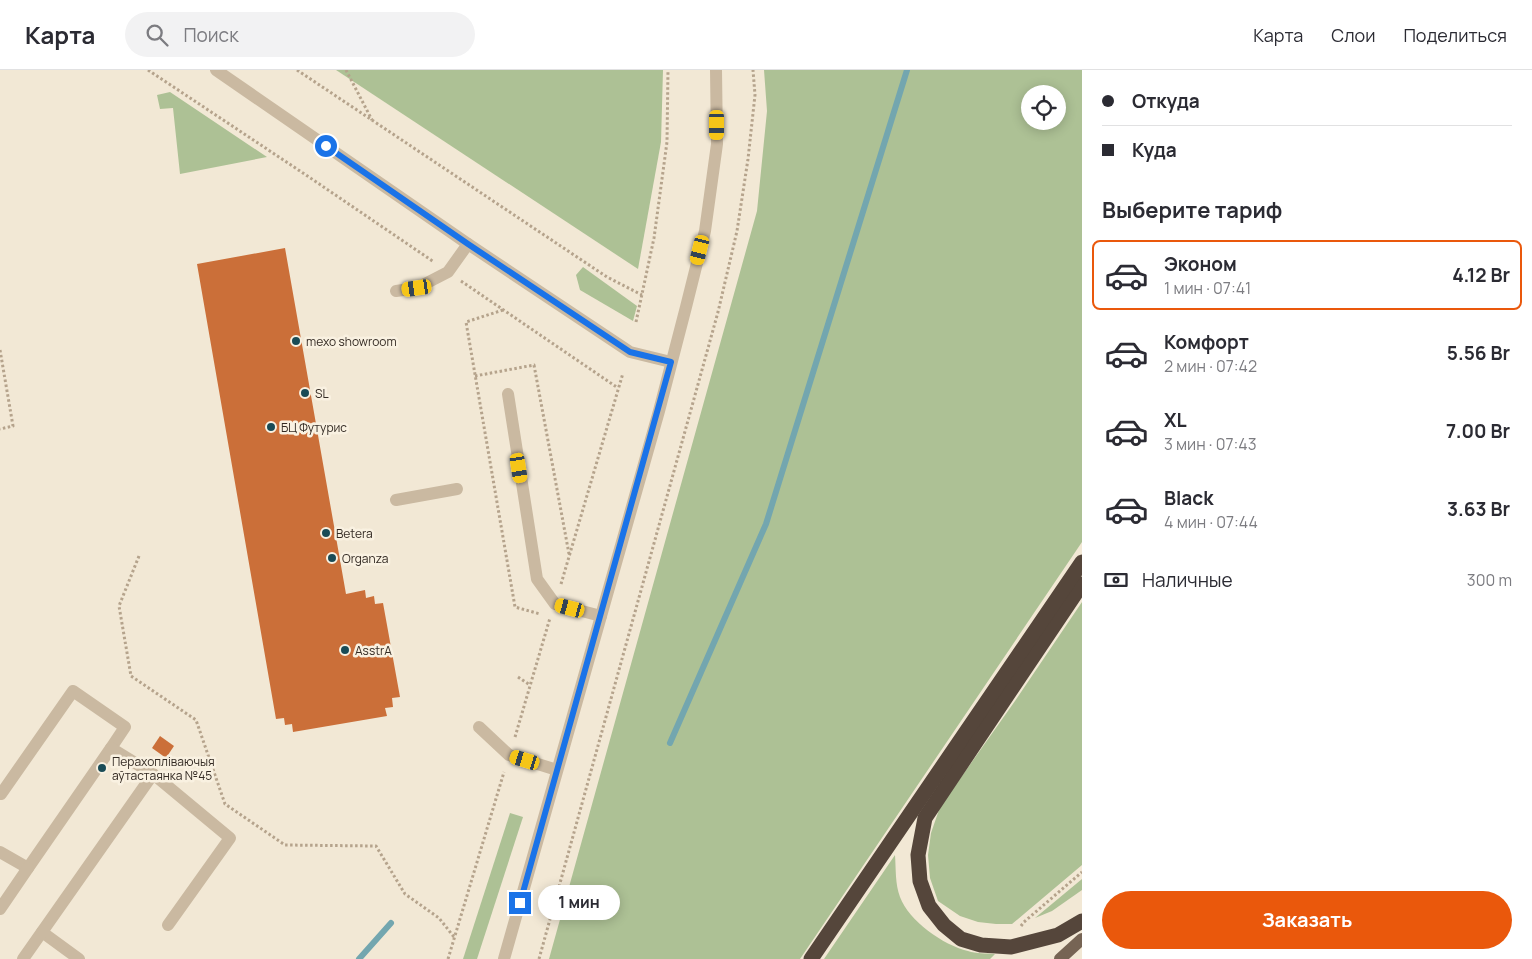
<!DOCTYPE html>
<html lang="ru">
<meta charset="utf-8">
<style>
:root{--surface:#fff;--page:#f2f2f3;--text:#2b2b33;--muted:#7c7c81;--line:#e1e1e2;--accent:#ea580c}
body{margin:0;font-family:Manrope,sans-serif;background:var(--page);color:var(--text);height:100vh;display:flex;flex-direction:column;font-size:19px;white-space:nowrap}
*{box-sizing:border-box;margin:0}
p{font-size:16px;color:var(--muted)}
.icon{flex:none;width:28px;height:28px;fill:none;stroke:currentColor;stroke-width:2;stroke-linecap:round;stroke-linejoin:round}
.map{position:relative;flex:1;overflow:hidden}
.panel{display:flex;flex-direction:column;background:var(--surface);width:450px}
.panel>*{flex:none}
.hud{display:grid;align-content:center;height:110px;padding:0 20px;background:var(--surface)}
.fabs{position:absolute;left:1021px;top:15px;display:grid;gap:10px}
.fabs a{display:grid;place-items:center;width:45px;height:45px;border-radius:50%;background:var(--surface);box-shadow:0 2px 12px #0003;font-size:25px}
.end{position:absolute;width:22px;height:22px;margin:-11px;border:6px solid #1a73e8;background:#fff;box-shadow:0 0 0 2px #fff}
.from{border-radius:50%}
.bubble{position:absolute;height:35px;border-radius:18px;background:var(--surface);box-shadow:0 2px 12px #0003;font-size:16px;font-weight:700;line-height:35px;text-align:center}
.car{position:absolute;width:15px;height:30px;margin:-15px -8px;border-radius:6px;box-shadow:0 0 4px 1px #0007;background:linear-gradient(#f5c518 24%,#345 0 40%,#f5c518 0 76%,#345 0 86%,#f5c518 0)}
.hud b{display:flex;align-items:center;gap:18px;height:48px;font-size:19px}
.hud b+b{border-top:1px solid var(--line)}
.hud i{width:12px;height:12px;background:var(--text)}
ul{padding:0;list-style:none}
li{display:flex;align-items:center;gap:15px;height:70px;margin:0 10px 8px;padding:0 10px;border:2px solid transparent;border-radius:8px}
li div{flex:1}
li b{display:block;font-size:19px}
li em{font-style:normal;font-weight:700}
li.active{border-color:var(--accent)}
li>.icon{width:45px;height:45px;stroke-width:1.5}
h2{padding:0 20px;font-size:22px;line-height:60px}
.pay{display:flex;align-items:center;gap:12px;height:55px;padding:0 20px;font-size:19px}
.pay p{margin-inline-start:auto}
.action{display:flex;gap:10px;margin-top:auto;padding:10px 20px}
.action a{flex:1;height:58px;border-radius:30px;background:var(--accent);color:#fff;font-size:20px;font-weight:700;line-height:58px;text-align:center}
header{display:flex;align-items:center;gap:30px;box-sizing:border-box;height:70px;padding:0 25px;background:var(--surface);border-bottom:1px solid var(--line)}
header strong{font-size:24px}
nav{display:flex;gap:28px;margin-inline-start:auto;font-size:18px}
.search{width:350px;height:45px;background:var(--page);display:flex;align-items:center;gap:12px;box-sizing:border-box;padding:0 18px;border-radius:28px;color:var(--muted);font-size:19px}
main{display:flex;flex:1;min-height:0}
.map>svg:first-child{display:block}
</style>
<header>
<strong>Карта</strong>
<div class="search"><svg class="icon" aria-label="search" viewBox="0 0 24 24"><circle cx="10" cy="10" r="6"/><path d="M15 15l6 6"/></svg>Поиск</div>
<nav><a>Карта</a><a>Слои</a><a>Поделиться</a></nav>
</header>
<main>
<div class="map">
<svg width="1082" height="889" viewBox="0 0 1082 889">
<rect width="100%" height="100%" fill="#f2e8d5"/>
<g fill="#adc195" fill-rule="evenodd">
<polygon points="336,0 663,0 661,72 638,199"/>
<path d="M764 0H1082V472L800 889H549L757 141 767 41ZM1030 24H1058V51H1030Z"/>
<polygon points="170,22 267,87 180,104 173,38 160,39 157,25"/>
<polygon points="583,197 637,236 633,251 580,220 576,205"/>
<polygon points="1082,532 1082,795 1012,854 996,854 978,852 960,846 938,831 930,808 928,785 931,763 940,737 1015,631"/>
<polygon points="510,743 523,747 477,889 463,889"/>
<path d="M895 785C896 799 895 814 900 827 909 851 943 875 968 881 976 884 986 883 995 884L990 889H824Z"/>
<polygon points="1082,809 1082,820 1052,841 1035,848"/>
</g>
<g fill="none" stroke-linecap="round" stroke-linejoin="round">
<g stroke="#73a6af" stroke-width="6">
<polyline points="670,673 766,454 907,0"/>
<polyline points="359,889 391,853"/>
</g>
</g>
<g fill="#cb6f39">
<polygon points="285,178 346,524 365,520 366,528 374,526 375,534 383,533 400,627 392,628 393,637 385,638 387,646 293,662 292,654 285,655 284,648 276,649 197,194"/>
<polygon points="160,666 174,676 166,688 152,678"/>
</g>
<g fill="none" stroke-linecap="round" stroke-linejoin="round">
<g stroke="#b5a38c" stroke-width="3" stroke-dasharray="2.5 2.5" stroke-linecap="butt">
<polyline points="148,0 306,105 434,192"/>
<polyline points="297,0 607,207 642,225"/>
<polyline points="346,0 372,50"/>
<polyline points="461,211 618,318"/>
<polyline points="503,240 466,252 515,537 540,544"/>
<polyline points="636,252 654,168 667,72 668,0"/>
<polyline points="0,280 13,356 0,359"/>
<polyline points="475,306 534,295 569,484"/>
<polyline points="139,486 119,536 131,606 196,650 225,734 285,775 376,776 405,824 439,848 454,867"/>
<polyline points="561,514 623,303"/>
<polyline points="518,607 530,615"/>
<polyline points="515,667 550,548"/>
<polyline points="1021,856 1024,852 1082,802"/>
<polyline points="448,889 504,702"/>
<polyline points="539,889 718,242 737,161 748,89 755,25 753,0"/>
</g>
<g stroke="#cab9a1" stroke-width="12">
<polyline points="216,0 468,174 630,282 671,292"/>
<polyline points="396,221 417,218 448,202 468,174"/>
<polyline points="508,324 537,509 555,534 601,546"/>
<polyline points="396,430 457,419"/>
<polyline points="479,657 509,685 557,700"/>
<polyline points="1,724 73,621 125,657 111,678"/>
<polyline points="0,782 28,798 111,678 153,704 230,768 168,855"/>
<polyline points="0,839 28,798"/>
<polyline points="42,862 79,889"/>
<polyline points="23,889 153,704"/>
<polyline points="504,889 659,341 686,237 705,161 717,74 716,0"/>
</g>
<polyline stroke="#766454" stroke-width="12" points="1060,889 1082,869"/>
<g stroke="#55463b" stroke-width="15">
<polyline points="1082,514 925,748 918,785 920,811 929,836 944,855 961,869 981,875 1011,877 1058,865 1082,851"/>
<polyline points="811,889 1082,492"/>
</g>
</g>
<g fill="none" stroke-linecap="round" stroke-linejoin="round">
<polyline stroke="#1a73e8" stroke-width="6" points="326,76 468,174 630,282 671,292 520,833"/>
</g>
<g fill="#194b56" stroke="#f9f1e1" stroke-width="2">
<circle cx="296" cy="271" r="5"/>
<circle cx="305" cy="323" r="5"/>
<circle cx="271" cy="357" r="5"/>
<circle cx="326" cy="463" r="5"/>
<circle cx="332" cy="488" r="5"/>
<circle cx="345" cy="580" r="5"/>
<circle cx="102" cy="698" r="5"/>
</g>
<g text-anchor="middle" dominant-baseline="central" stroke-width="5" stroke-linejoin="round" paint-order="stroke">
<g font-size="12" fill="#342b24" stroke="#f9f1e1" text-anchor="start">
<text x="306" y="271">mexo showroom</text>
<text x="315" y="323">SL</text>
<text x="281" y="357">БЦ Футурис</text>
<text x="336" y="463">Betera</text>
<text x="342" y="488">Organza</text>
<text x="355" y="580">AsstrA</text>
<text x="112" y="691">Перахопліваючыя<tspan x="112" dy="14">аўтастаянка №45</tspan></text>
</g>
</g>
</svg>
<div class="fabs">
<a><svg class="icon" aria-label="locate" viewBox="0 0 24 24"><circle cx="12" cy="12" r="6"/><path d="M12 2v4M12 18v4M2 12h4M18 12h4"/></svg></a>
</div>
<i class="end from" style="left:326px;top:76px"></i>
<i class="end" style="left:520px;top:833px"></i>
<div class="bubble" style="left:538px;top:815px;width:82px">1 мин</div>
<i class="car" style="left:717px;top:55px;rotate:180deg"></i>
<i class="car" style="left:700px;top:180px;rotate:194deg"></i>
<i class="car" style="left:417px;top:218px;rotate:262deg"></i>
<i class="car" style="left:519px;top:398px;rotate:171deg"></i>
<i class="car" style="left:570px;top:538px;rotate:285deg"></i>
<i class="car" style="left:525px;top:690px;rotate:287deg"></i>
</div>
<section class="panel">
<div class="hud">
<b><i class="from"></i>Откуда</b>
<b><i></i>Куда</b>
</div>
<h2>Выберите тариф</h2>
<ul>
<li class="active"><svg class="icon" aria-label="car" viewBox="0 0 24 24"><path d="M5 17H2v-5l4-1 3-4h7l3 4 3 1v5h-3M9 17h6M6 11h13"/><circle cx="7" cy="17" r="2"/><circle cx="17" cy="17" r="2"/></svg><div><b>Эконом</b><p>1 мин · 07:41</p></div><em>4.12 Br</em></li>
<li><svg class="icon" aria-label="car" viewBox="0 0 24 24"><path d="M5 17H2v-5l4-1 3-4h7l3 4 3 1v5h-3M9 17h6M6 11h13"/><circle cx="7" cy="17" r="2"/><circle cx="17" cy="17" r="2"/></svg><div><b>Комфорт</b><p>2 мин · 07:42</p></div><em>5.56 Br</em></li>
<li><svg class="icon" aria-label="car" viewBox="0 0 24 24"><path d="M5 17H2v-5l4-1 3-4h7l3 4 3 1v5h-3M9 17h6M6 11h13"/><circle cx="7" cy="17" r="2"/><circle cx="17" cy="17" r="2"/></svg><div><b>XL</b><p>3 мин · 07:43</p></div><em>7.00 Br</em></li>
<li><svg class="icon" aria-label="car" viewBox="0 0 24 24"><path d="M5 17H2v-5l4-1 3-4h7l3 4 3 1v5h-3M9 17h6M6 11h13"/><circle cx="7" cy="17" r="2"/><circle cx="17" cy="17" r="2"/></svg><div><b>Black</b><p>4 мин · 07:44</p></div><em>3.63 Br</em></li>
</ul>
<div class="pay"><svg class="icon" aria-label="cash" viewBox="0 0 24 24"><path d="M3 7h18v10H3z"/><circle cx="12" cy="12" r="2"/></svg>Наличные<p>300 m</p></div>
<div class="action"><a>Заказать</a></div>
</section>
</main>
